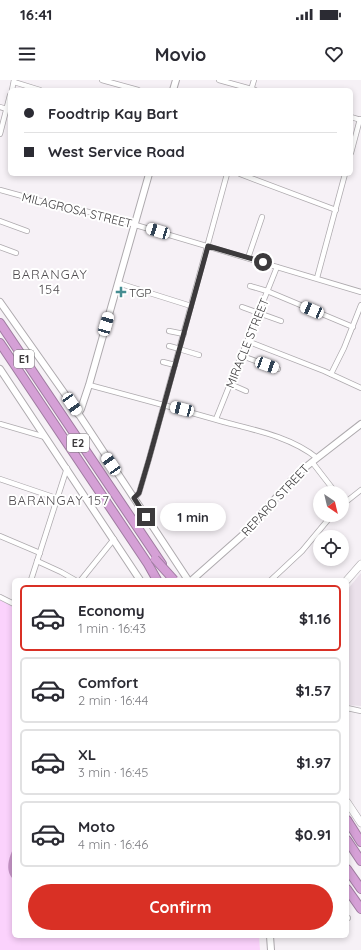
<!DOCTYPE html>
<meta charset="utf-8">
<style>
:root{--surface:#fff;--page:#f2f2f3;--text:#2b2b33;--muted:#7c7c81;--line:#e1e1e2;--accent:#d93025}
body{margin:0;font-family:Quicksand,sans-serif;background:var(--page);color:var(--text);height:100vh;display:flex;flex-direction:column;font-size:15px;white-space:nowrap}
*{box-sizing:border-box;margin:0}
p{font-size:13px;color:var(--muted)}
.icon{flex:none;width:22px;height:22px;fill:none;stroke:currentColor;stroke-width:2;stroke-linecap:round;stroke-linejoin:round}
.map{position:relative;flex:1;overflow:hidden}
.panel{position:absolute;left:12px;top:498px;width:337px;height:360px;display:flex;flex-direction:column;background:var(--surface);border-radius:6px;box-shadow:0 2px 6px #0003}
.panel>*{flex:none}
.hud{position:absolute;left:8px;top:8px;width:345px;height:88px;border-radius:6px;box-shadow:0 2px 6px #0003;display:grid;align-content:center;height:88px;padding:0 16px;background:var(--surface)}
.needle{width:26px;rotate:145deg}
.fabs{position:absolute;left:313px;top:406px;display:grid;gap:8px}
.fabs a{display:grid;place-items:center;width:36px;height:36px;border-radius:50%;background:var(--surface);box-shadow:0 2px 6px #0003;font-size:20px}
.end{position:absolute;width:18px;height:18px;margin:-9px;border:5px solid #3c3a3c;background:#fff;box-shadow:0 0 0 2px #fff}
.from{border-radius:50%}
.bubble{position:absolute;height:28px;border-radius:14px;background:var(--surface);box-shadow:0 2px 6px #0003;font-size:13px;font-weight:700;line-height:28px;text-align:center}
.car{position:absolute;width:12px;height:24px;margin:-12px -6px;border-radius:5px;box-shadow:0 0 3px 1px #0007;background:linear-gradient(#fff 24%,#345 0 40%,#fff 0 76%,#345 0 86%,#fff 0)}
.hud b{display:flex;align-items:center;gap:14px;height:38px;font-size:15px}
.hud b+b{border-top:1px solid var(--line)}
.hud i{width:10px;height:10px;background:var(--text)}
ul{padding:7px 0 0;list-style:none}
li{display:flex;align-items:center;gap:12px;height:66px;margin:0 8px 6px;padding:0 8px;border:2px solid var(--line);border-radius:6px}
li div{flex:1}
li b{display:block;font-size:15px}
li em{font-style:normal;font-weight:700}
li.selected{border-color:var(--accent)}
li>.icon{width:36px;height:36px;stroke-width:1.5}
.action{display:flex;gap:8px;margin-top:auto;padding:8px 16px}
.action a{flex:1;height:46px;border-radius:24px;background:var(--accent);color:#fff;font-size:16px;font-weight:700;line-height:46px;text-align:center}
.status{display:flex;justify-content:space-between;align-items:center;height:28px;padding:0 20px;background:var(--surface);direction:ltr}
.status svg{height:11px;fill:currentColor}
header{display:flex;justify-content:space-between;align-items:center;height:52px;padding:0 16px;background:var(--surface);font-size:18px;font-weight:700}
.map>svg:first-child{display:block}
</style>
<div class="status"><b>16:41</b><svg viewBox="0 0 49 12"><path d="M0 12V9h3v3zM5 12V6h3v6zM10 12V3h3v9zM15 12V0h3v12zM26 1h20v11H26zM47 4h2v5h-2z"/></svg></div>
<header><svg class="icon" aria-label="menu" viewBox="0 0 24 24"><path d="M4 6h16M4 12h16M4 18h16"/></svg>Movio<svg class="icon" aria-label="heart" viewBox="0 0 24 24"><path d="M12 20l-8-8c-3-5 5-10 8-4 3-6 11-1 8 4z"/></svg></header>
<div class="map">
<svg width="361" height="870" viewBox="0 0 361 870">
<rect width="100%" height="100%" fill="#f6f1f6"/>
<polygon fill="#ebe1eb" points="361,493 361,626 347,625 347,510"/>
<polygon fill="#fbd2fc" points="0,519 14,527 14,856 259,856 260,870 0,870"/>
<path fill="#c694c7" d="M14 767V800C4 791 9 777 14 767Z"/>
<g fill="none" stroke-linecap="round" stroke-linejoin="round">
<defs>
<g id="minor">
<polyline points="102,0 138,10"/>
<polyline points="219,0 255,10"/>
<polyline points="14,2 40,10"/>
<polyline points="12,10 14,0"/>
<polyline points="251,10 254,0"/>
<polyline points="0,27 10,30"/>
<polyline points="351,37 361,40"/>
<polyline points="0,54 10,15"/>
<polyline points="351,73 360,39"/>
<polyline points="240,94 336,130"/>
<polyline points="0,110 44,122 102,135 361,212"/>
<polyline points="0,141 27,151"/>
<polyline points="0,167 16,173"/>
<polyline points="248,178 262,137"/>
<polyline points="317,198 345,94"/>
<polyline points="118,203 191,226"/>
<polyline points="250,206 267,211 353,247"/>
<polyline points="242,227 281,241"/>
<polyline points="169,251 184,254"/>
<polyline points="247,261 324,291 361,308"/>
<polyline points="169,266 180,269"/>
<polyline points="179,269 199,275"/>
<polyline points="242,276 278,289"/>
<polyline points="163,282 175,285"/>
<polyline points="331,294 344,268 361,225"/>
<polyline points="230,304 246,311"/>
<path d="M89 305C134 317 179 329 224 342 255 350 291 357 317 378"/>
<polyline points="216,339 277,187"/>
<polyline points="0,344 45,357"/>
<polyline points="312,382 336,413"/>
<polyline points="0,399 56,418"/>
<polyline points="134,419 139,413 149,379 227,94"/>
<polyline points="342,425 361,410"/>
<polyline points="0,456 40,473"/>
<polyline points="37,481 61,492 75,500"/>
<polyline points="31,500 67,388"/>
<polyline points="81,500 114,459"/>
<polyline points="271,500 302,471 332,435"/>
<polyline points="0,517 14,524"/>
<polyline points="347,628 361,631"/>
<polyline points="347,838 348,838"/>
</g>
<g id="tertiary">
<polyline points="173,10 176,0"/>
<polyline points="0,222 72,324 188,500"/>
<polyline points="0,289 140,500"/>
<polyline points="78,334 81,329 89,305 149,94"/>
<polyline points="192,500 245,453 297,394 312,382 361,344"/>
<polyline points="270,856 271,870"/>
</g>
<g id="secondary">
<polyline points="347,500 361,484"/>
<polyline points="347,722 361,743"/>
</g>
<g id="motorway">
<polyline points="0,243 162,484"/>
<polyline points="0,263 148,484 157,500"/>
<polyline points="347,740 361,762"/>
<polyline points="347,760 361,781"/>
<polyline points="347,789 361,809"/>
<polyline points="347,809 361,829"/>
</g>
</defs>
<use href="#minor" stroke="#aeaaae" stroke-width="6"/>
<use href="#tertiary" stroke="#aeaaae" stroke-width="8"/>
<use href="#secondary" stroke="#aeaaae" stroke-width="8"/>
<use href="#motorway" stroke="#9f7ca0" stroke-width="10"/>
<use href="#minor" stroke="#fff" stroke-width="4.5"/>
<use href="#tertiary" stroke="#fff" stroke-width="6"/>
<use href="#secondary" stroke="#fff" stroke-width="7"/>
<use href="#motorway" stroke="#d5a0d6" stroke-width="8"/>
<defs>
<polyline id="motorway-bridge" points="155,479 174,500"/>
</defs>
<use href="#motorway-bridge" stroke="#9f7ca0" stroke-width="10" stroke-linecap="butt"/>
<use href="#motorway-bridge" stroke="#d5a0d6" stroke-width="8"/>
</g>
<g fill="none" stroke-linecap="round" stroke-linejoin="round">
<polyline stroke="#3c3a3c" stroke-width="5" points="146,437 134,418 139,413 149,379 208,166 263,182"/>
</g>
<path fill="#458d92" stroke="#fff" stroke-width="1.5" d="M119 206h4v4h4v4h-4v4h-4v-4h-4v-4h4z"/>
<g text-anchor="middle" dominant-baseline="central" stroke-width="4" stroke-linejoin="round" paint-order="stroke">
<g fill="#fff" stroke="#767576" stroke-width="1">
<rect x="14" y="270" width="20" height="18" rx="3"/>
<rect x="67" y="354" width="22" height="18" rx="3"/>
</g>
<g font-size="11" font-weight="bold" fill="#3c3a3c">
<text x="24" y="279">E1</text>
<text x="78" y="363">E2</text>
</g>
<g font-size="12" fill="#3c3a3c" stroke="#fff">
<text transform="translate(77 130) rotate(14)">MILAGROSA STREET</text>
<text transform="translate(247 263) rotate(-68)">MIRACLE STREET</text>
<text transform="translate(275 420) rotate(-47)">REPARO STREET</text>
</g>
<g font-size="12" fill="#3c3a3c" stroke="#fff" text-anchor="start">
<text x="129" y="212">TGP</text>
</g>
<g font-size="13" letter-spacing="1" fill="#4f4b4f" stroke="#fff">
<text x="50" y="194">BARANGAY<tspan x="50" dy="15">154</tspan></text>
<text x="59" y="420">BARANGAY 157</text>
</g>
</g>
</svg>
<div class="fabs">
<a><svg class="needle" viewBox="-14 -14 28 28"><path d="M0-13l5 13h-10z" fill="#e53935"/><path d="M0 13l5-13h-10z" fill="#7c7c81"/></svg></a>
<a><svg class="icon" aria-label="locate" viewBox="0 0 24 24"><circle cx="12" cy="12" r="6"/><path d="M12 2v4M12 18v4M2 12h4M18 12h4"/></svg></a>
</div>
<i class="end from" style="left:263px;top:182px"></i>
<i class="end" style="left:146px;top:437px"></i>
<div class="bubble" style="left:160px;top:423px;width:66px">1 min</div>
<i class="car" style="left:158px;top:151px;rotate:287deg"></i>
<i class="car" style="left:312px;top:230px;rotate:293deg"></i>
<i class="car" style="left:106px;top:244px;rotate:16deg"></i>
<i class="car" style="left:267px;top:285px;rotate:110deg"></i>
<i class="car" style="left:72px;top:324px;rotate:146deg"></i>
<i class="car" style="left:182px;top:329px;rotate:285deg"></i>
<i class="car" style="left:111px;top:384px;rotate:326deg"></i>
<div class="hud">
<b><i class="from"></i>Foodtrip Kay Bart</b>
<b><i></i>West Service Road</b>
</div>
<section class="panel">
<ul>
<li class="selected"><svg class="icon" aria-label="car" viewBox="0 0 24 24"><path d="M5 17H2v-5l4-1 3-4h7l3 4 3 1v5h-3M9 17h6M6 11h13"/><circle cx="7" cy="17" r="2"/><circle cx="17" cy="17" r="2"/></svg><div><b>Economy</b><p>1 min · 16:43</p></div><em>$1.16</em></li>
<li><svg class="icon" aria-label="car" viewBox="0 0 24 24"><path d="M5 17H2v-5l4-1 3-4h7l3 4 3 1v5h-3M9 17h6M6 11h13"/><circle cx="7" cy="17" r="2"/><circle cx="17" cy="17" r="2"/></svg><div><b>Comfort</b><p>2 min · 16:44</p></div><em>$1.57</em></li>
<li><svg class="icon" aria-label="car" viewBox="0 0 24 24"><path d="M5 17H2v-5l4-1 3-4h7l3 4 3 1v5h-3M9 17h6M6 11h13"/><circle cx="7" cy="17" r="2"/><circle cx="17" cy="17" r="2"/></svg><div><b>XL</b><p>3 min · 16:45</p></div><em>$1.97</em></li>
<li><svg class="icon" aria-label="car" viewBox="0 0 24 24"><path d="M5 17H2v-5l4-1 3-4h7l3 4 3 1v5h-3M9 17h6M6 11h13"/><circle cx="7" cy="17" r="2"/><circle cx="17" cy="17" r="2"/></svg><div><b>Moto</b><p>4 min · 16:46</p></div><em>$0.91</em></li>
</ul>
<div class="action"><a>Confirm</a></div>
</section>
</div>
